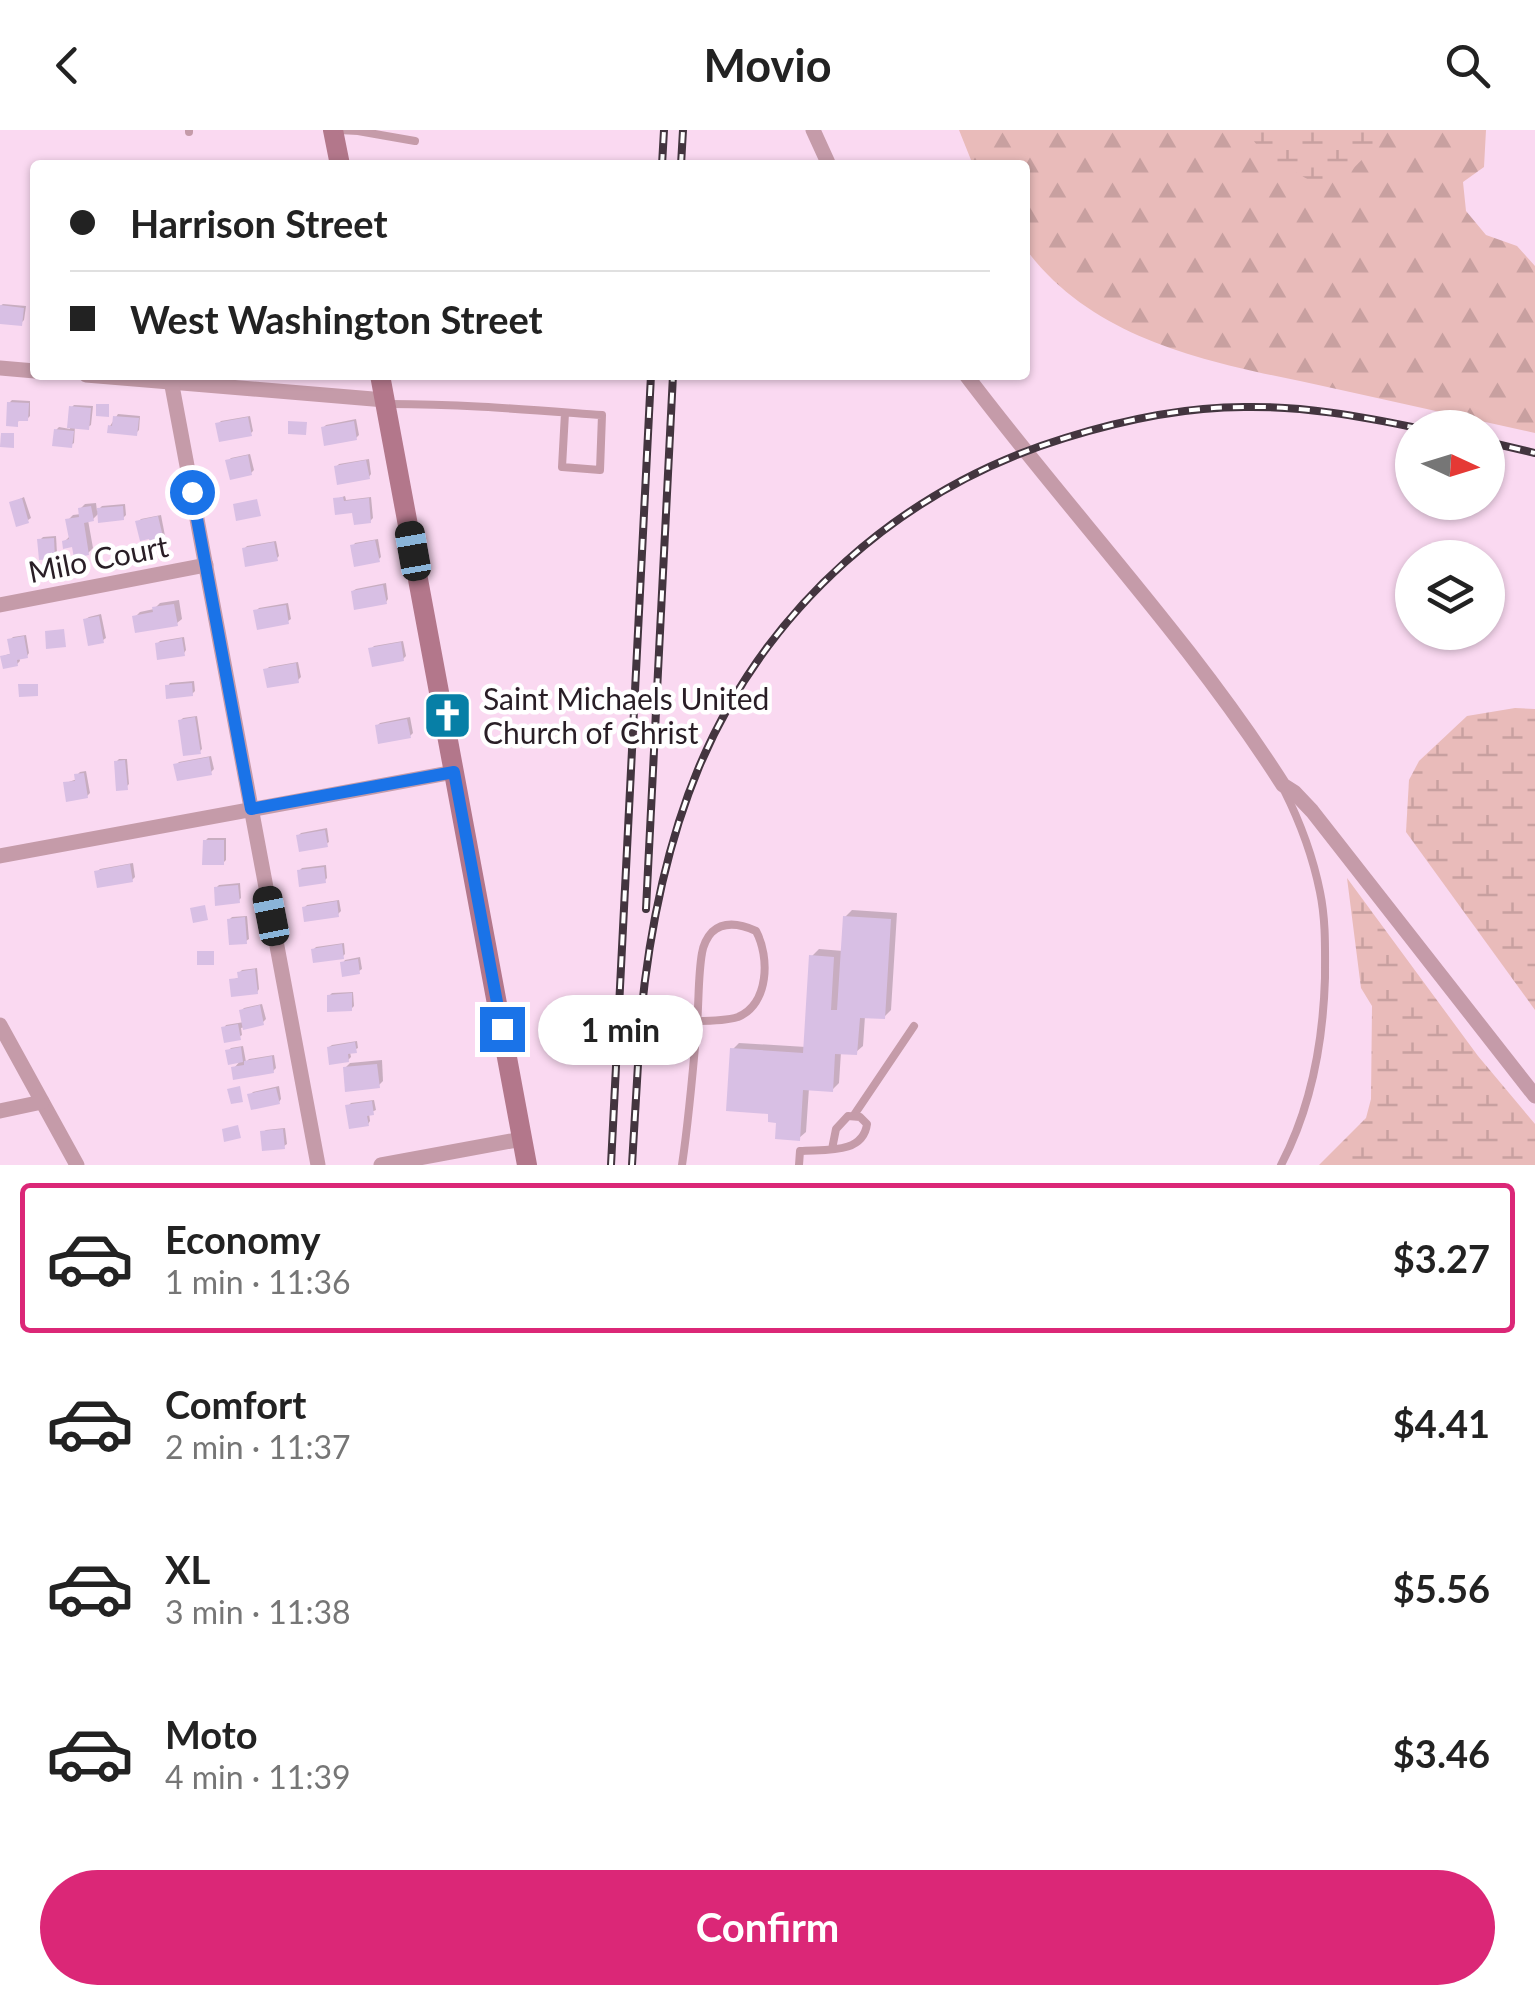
<!DOCTYPE html>
<meta charset="utf-8">
<style>
:root{--surface:#fff;--page:#f6f6f6;--text:#222;--muted:#767676;--line:#e0e0e0;--accent:#db2777}
body{margin:0;font-family:Lato,sans-serif;background:var(--page);color:var(--text);height:100vh;display:flex;flex-direction:column;font-size:38px;white-space:nowrap}
*{box-sizing:border-box;margin:0}
p{font-size:32px;color:var(--muted)}
.icon{flex:none;width:55px;height:55px;fill:none;stroke:currentColor;stroke-width:2;stroke-linecap:round;stroke-linejoin:round}
.map{position:relative;height:1035px;overflow:hidden}
.side{display:flex;flex-direction:column;background:var(--surface);flex:1}
.side>*{flex:none}
.banner{position:absolute;left:30px;top:30px;width:1000px;height:220px;border-radius:10px;box-shadow:0 2px 8px #0004;display:grid;align-content:center;height:220px;padding:0 40px;background:var(--surface)}
.needle{width:65px;rotate:94deg}
.fabs{position:absolute;left:1395px;top:280px;display:grid;gap:20px}
.fabs a{display:grid;place-items:center;width:110px;height:110px;border-radius:50%;background:var(--surface);box-shadow:0 2px 8px #0004;font-size:50px}
.end{position:absolute;width:45px;height:45px;margin:-22px;border:12px solid #1a73e8;background:#fff;box-shadow:0 0 0 5px #fff}
.from{border-radius:50%}
.bubble{position:absolute;height:70px;border-radius:35px;background:var(--surface);box-shadow:0 2px 8px #0004;font-size:32px;font-weight:700;line-height:70px;text-align:center}
.car{position:absolute;width:30px;height:60px;margin:-30px -15px;border-radius:12px;box-shadow:0 0 8px 2px #0007;background:linear-gradient(#222 24%,#8ab4d8 0 40%,#222 0 76%,#8ab4d8 0 86%,#222 0)}
.banner b{display:flex;align-items:center;gap:35px;height:95px;font-size:38px}
.banner b+b{border-top:2px solid var(--line)}
.banner i{width:25px;height:25px;background:var(--text)}
ul{padding:18px 0 0;list-style:none}
li{display:flex;align-items:center;gap:30px;height:150px;margin:0 20px 15px;padding:0 20px;border:5px solid transparent;border-radius:10px}
li div{flex:1}
li b{display:block;font-size:38px}
li em{font-style:normal;font-weight:700}
li.on{border-color:var(--accent)}
li>.icon{width:90px;height:90px;stroke-width:1.5}
.primary-button{display:flex;gap:20px;margin-top:auto;padding:20px 40px}
.primary-button a{flex:1;height:115px;border-radius:60px;background:var(--accent);color:#fff;font-size:40px;font-weight:700;line-height:115px;text-align:center}
header{display:flex;justify-content:space-between;align-items:center;height:130px;padding:0 40px;background:var(--surface);font-size:45px;font-weight:700}
.map>svg:first-child{display:block}
</style>
<header><svg class="icon" aria-label="back" viewBox="0 0 24 24"><path d="M15 5l-7 7 7 7"/></svg>Movio<svg class="icon" aria-label="search" viewBox="0 0 24 24"><circle cx="10" cy="10" r="6"/><path d="M15 15l6 6"/></svg></header>
<div class="map">
<svg width="1535" height="1035" viewBox="0 0 1535 1035">
<defs>
<pattern id="forest-firs" width="22" height="20" patternUnits="userSpaceOnUse" patternTransform="scale(2.5)"><rect width="22" height="20" fill="#e9bbba"/><path d="M5 1l3.5 6h-7zM16 11l3.5 6h-7z" fill="#c8a0a0"/></pattern>
<pattern id="wetland-marsh" width="20" height="14" patternUnits="userSpaceOnUse" patternTransform="scale(2.5)"><rect width="20" height="14" fill="#e9bbba"/><path d="M1 5h8M5 5V1M11 12h8M15 12V8" fill="none" stroke="#c8a0a0"/></pattern>
</defs>
<rect width="100%" height="100%" fill="#fad9f1"/>
<path fill="url(#forest-firs)" d="M959 0H1486L1484 37 1463 52 1466 81 1486 105 1517 116 1535 136V303C1467 288 1400 273 1332 258 1221 234 1097 216 1025 118V35H973Z"/>
<g fill="url(#wetland-marsh)">
<polygon points="1245,0 1387,0 1385,6 1344,48 1326,52 1309,50 1265,25"/>
<polygon points="1515,578 1535,579 1535,880 1406,702 1409,650 1419,631 1467,586"/>
<polygon points="1347,748 1478,926 1535,994 1535,1035 1319,1035 1366,988 1371,969 1372,876 1361,858"/>
</g>
<g fill="#0003">
<polygon points="3,174 26,176 24,190 21,193 0,191 0,176"/>
<polygon points="12,270 30,271 30,286 27,289 20,288 17,294 9,273"/>
<polygon points="74,275 93,276 91,295 88,297 75,296 74,313 71,315 56,300 59,297 70,299 71,278"/>
<polygon points="118,284 140,286 139,300 136,303 110,296"/>
<polygon points="250,286 253,301 250,304 218,294 221,291"/>
<polygon points="356,289 359,305 356,308 323,298 326,295"/>
<polygon points="250,324 254,340 251,343 228,331 231,328"/>
<polygon points="369,329 371,344 369,347 336,337 339,334"/>
<polygon points="345,366 346,370 371,367 373,388 370,391 336,369"/>
<polygon points="24,367 31,388 28,390 12,373"/>
<polygon points="96,373 97,381 102,376 125,374 126,385 123,388 100,382 93,389 88,390 93,418 88,423 64,412 71,405 68,390 73,385 81,384 80,379 85,374"/>
<polygon points="161,385 165,406 162,409 138,392 141,389"/>
<polygon points="56,406 57,423 54,426 40,410 43,407"/>
<polygon points="378,409 381,427 378,430 353,416 355,413"/>
<polygon points="276,411 279,426 276,429 244,419 247,416"/>
<polygon points="386,453 388,469 386,472 353,461 356,459"/>
<polygon points="179,470 182,489 177,493 135,487 140,482 154,479 160,473"/>
<polygon points="288,473 291,489 288,491 256,481 259,478"/>
<polygon points="101,484 106,508 103,510 86,489 89,487"/>
<polygon points="26,505 29,523 27,526 19,527 20,531 17,534 3,526 12,523 10,510 13,507"/>
<polygon points="184,507 186,520 184,523 157,514 160,511"/>
<polygon points="403,511 406,526 403,529 371,519 374,516"/>
<polygon points="298,532 301,547 298,550 266,540 269,537"/>
<polygon points="194,551 195,561 192,564 168,556 170,553"/>
<polygon points="197,586 202,619 199,622 180,591 183,588"/>
<polygon points="410,587 413,603 410,606 377,596 380,593"/>
<polygon points="211,626 214,639 211,642 176,635 179,632"/>
<polygon points="119,629 127,629 129,654 126,657 116,632"/>
<polygon points="86,641 90,663 87,666 66,653 77,649 77,645 80,642"/>
<polygon points="327,698 329,712 326,714 298,706 301,703"/>
<polygon points="208,708 226,708 226,730 223,733 205,711"/>
<polygon points="133,733 135,747 132,750 97,742 100,739"/>
<polygon points="326,735 327,748 324,751 299,741 302,738"/>
<polygon points="240,753 241,768 238,771 216,758 219,755"/>
<polygon points="339,770 341,781 338,784 304,778 307,775"/>
<polygon points="852,780 897,783 891,880 884,887 865,886 863,916 856,922 841,922 839,953 832,960 809,958 806,1002 799,1008 771,981 732,920 739,913 806,917 812,826 819,819 843,821 845,787"/>
<polygon points="247,786 249,809 246,811 229,790 232,787"/>
<polygon points="344,813 345,824 343,826 313,820 316,817"/>
<polygon points="360,827 362,839 359,841 343,833 345,830"/>
<polygon points="257,838 259,859 257,862 232,850 240,847 239,843 242,840"/>
<polygon points="353,862 354,876 351,879 329,866 332,863"/>
<polygon points="262,874 266,889 263,892 241,898 242,905 239,907 224,898 226,895 244,892 241,881 244,878"/>
<polygon points="357,911 358,918 350,922 351,927 348,930 329,917 332,915"/>
<polygon points="243,916 246,932 249,929 274,925 276,938 273,941 234,938 242,929 228,921 231,918"/>
<polygon points="382,930 383,951 378,956 345,938 350,933"/>
<polygon points="279,956 281,969 279,972 250,965 253,962"/>
<polygon points="374,970 376,980 369,983 370,991 368,994 348,976 351,973"/>
<polygon points="285,998 287,1014 284,1016 263,1002 266,1000"/>
</g>
<g fill="#d8bfe4">
<polygon points="0,175 24,178 22,196 0,194"/>
<polygon points="7,272 29,273 28,291 18,291 18,297 6,296"/>
<polygon points="96,274 109,274 109,287 96,286"/>
<polygon points="69,276 91,278 89,300 67,298"/>
<polygon points="113,286 139,288 137,306 107,303 108,295 112,296"/>
<polygon points="248,287 252,306 219,312 215,293"/>
<polygon points="288,291 307,292 306,305 288,304"/>
<polygon points="354,291 357,310 324,316 321,297"/>
<polygon points="54,299 74,301 72,318 52,316"/>
<polygon points="1,303 14,303 14,318 0,317"/>
<polygon points="248,325 252,345 230,350 225,330"/>
<polygon points="366,330 370,349 337,355 334,336"/>
<polygon points="343,367 344,371 369,368 371,393 354,395 352,383 335,385 333,368"/>
<polygon points="22,368 29,393 16,397 9,372"/>
<polygon points="257,369 261,386 236,391 233,374"/>
<polygon points="91,376 94,391 84,393 89,425 74,428 72,417 63,419 62,411 69,409 65,389 79,387 78,378"/>
<polygon points="123,376 124,390 98,393 97,378"/>
<polygon points="158,386 164,411 150,414 149,409 140,411 135,391"/>
<polygon points="54,408 55,429 39,430 37,409"/>
<polygon points="375,410 380,432 354,437 350,415"/>
<polygon points="274,412 278,431 245,437 242,418"/>
<polygon points="383,455 387,474 354,480 351,461"/>
<polygon points="174,474 178,496 135,503 132,486 153,482 152,477"/>
<polygon points="286,475 289,494 257,500 253,480"/>
<polygon points="99,486 104,513 88,516 83,489"/>
<polygon points="64,499 66,517 46,519 45,501"/>
<polygon points="24,506 28,528 17,530 18,536 3,539 0,526 10,524 7,509"/>
<polygon points="182,508 185,526 157,530 155,513"/>
<polygon points="401,512 404,531 372,537 368,518"/>
<polygon points="296,533 299,553 267,558 263,539"/>
<polygon points="192,553 193,566 166,569 165,555"/>
<polygon points="18,554 38,554 38,566 19,567"/>
<polygon points="195,587 201,624 183,626 178,590"/>
<polygon points="407,589 411,608 378,614 375,595"/>
<polygon points="209,627 212,645 177,651 173,634"/>
<polygon points="125,630 128,660 116,661 114,631"/>
<polygon points="84,643 88,668 66,672 63,652 75,651 74,644"/>
<polygon points="325,700 328,717 299,722 296,705"/>
<polygon points="203,710 224,710 224,735 202,735"/>
<polygon points="130,734 133,752 97,758 94,741"/>
<polygon points="324,737 326,753 299,757 297,740"/>
<polygon points="238,755 240,773 215,776 214,757"/>
<polygon points="337,771 339,787 304,792 302,777"/>
<polygon points="205,775 208,790 193,793 190,778"/>
<polygon points="843,786 891,789 885,889 860,888 857,925 835,924 833,962 803,960 800,1011 775,1009 776,993 768,992 768,984 726,981 730,918 803,923 809,825 834,827 831,880 837,880"/>
<polygon points="245,787 247,814 229,815 227,789"/>
<polygon points="342,814 344,829 313,833 311,819"/>
<rect x="197" y="821" width="17" height="14"/>
<polygon points="358,829 360,844 342,847 340,832"/>
<polygon points="255,839 258,864 231,867 229,849 238,848 237,842"/>
<polygon points="352,863 352,881 327,882 327,865"/>
<polygon points="260,875 264,895 243,900 239,880"/>
<polygon points="238,894 241,910 224,913 221,897"/>
<polygon points="355,912 357,923 348,924 349,932 329,935 327,917"/>
<polygon points="241,917 243,932 228,935 225,920"/>
<polygon points="272,926 274,943 233,950 231,937 244,935 244,931"/>
<polygon points="377,934 380,958 345,962 343,937"/>
<polygon points="240,956 243,972 231,974 227,959"/>
<polygon points="276,958 280,974 251,980 247,964"/>
<polygon points="372,971 374,985 367,986 369,996 349,999 345,975"/>
<polygon points="238,995 241,1008 224,1012 222,999"/>
<polygon points="283,999 285,1019 262,1021 260,1001"/>
</g>
<g fill="none" stroke-linecap="round" stroke-linejoin="round">
<g stroke="#c59ba9" stroke-width="8">
<polyline points="339,0 358,1 415,11"/>
<polyline points="189,2 189,0"/>
<path d="M390 274C461 274 532 280 602 285L600 340 562 337 565 283"/>
<polyline points="854,985 914,896"/>
<path d="M682 1035C689 988 693 941 697 894 699 871 698 846 702 823 703 816 707 807 712 802 725 790 743 795 756 801 770 827 769 874 738 887 725 891 710 891 697 891"/>
<path d="M799 1035 800 1021C824 1019 863 1025 867 994L860 987 848 986 836 999 832 1019"/>
<path d="M1281 1035C1312 976 1323 913 1325 848 1325 819 1326 791 1320 762 1313 727 1300 692 1284 660"/>
</g>
<g stroke="#c59ba9" stroke-width="15">
<polyline points="813,0 829,35"/>
<polyline points="0,238 35,241"/>
<polyline points="86,245 385,270"/>
<polyline points="170,245 318,1035"/>
<path d="M966 245C1070 383 1190 509 1283 655L1294 662 1312 681 1535 966"/>
<polyline points="0,475 206,435"/>
<polyline points="0,726 454,642"/>
<polyline points="0,895 77,1035"/>
<polyline points="0,981 42,972"/>
<polyline points="381,1035 522,1009"/>
</g>
<g stroke="#b3778b" stroke-width="20">
<polyline points="333,0 340,35"/>
<polyline points="380,245 527,1035"/>
</g>
<defs>
<g id="rail">
<polyline points="662,35 664,0"/>
<polyline points="681,35 683,0"/>
<polyline points="1488,312 1535,323"/>
<polyline points="646,779 673,245"/>
<path d="M640 896C648 808 665 718 699 637 766 478 901 358 1065 308 1123 290 1183 277 1244 277 1303 276 1360 286 1417 298"/>
<polyline points="611,1035 651,245"/>
<polyline points="632,1035 641,884"/>
</g>
</defs>
<use href="#rail" stroke="#43353f" stroke-width="8"/>
<use href="#rail" stroke="#fff" stroke-width="4" stroke-dasharray="11" stroke-linecap="butt"/>
</g>
<g fill="none" stroke-linecap="round" stroke-linejoin="round">
<polyline stroke="#1a73e8" stroke-width="12" points="192,362 251,679 454,642 502,899"/>
</g>
<defs>
<symbol id="church-square" viewBox="-11 -11 22 22"><rect x="-9" y="-9" width="18" height="18" rx="4" fill="#077fa6" stroke="#fff"/><path d="M-1.2-6h2.4v3.5h3.3v2.4h-3.3V6h-2.4V-.1h-3.3v-2.4h3.3Z" fill="#fff"/></symbol>
</defs>
<g fill-rule="evenodd">
<use href="#church-square" x="420" y="558" width="55" height="55"/>
</g>
<g text-anchor="middle" dominant-baseline="central" stroke-width="9" stroke-linejoin="round" paint-order="stroke">
<g font-size="30" fill="#291e26" stroke="#fff">
<text transform="translate(98 428) rotate(-11)">Milo Court</text>
</g>
<g font-size="30" fill="#291e26" stroke="#fff" text-anchor="start">
<text x="483" y="568">Saint Michaels United<tspan x="483" dy="34">Church of Christ</tspan></text>
</g>
</g>
</svg>
<div class="fabs">
<a><svg class="needle" viewBox="-14 -14 28 28"><path d="M0-13l5 13h-10z" fill="#e53935"/><path d="M0 13l5-13h-10z" fill="#767676"/></svg></a>
<a><svg class="icon" aria-label="layers" viewBox="0 0 24 24"><path d="M12 4l9 5-9 5-9-5zM3 14l9 5 9-5"/></svg></a>
</div>
<i class="end from" style="left:192px;top:362px"></i>
<i class="end" style="left:502px;top:899px"></i>
<div class="bubble" style="left:538px;top:865px;width:165px">1 min</div>
<i class="car" style="left:413px;top:421px;rotate:350deg"></i>
<i class="car" style="left:271px;top:786px;rotate:349deg"></i>
<div class="banner">
<b><i class="from"></i>Harrison Street</b>
<b><i></i>West Washington Street</b>
</div>
</div>
<section class="side">
<ul>
<li class="on"><svg class="icon" aria-label="car" viewBox="0 0 24 24"><path d="M5 17H2v-5l4-1 3-4h7l3 4 3 1v5h-3M9 17h6M6 11h13"/><circle cx="7" cy="17" r="2"/><circle cx="17" cy="17" r="2"/></svg><div><b>Economy</b><p>1 min · 11:36</p></div><em>$3.27</em></li>
<li><svg class="icon" aria-label="car" viewBox="0 0 24 24"><path d="M5 17H2v-5l4-1 3-4h7l3 4 3 1v5h-3M9 17h6M6 11h13"/><circle cx="7" cy="17" r="2"/><circle cx="17" cy="17" r="2"/></svg><div><b>Comfort</b><p>2 min · 11:37</p></div><em>$4.41</em></li>
<li><svg class="icon" aria-label="car" viewBox="0 0 24 24"><path d="M5 17H2v-5l4-1 3-4h7l3 4 3 1v5h-3M9 17h6M6 11h13"/><circle cx="7" cy="17" r="2"/><circle cx="17" cy="17" r="2"/></svg><div><b>XL</b><p>3 min · 11:38</p></div><em>$5.56</em></li>
<li><svg class="icon" aria-label="car" viewBox="0 0 24 24"><path d="M5 17H2v-5l4-1 3-4h7l3 4 3 1v5h-3M9 17h6M6 11h13"/><circle cx="7" cy="17" r="2"/><circle cx="17" cy="17" r="2"/></svg><div><b>Moto</b><p>4 min · 11:39</p></div><em>$3.46</em></li>
</ul>
<div class="primary-button"><a>Confirm</a></div>
</section>
